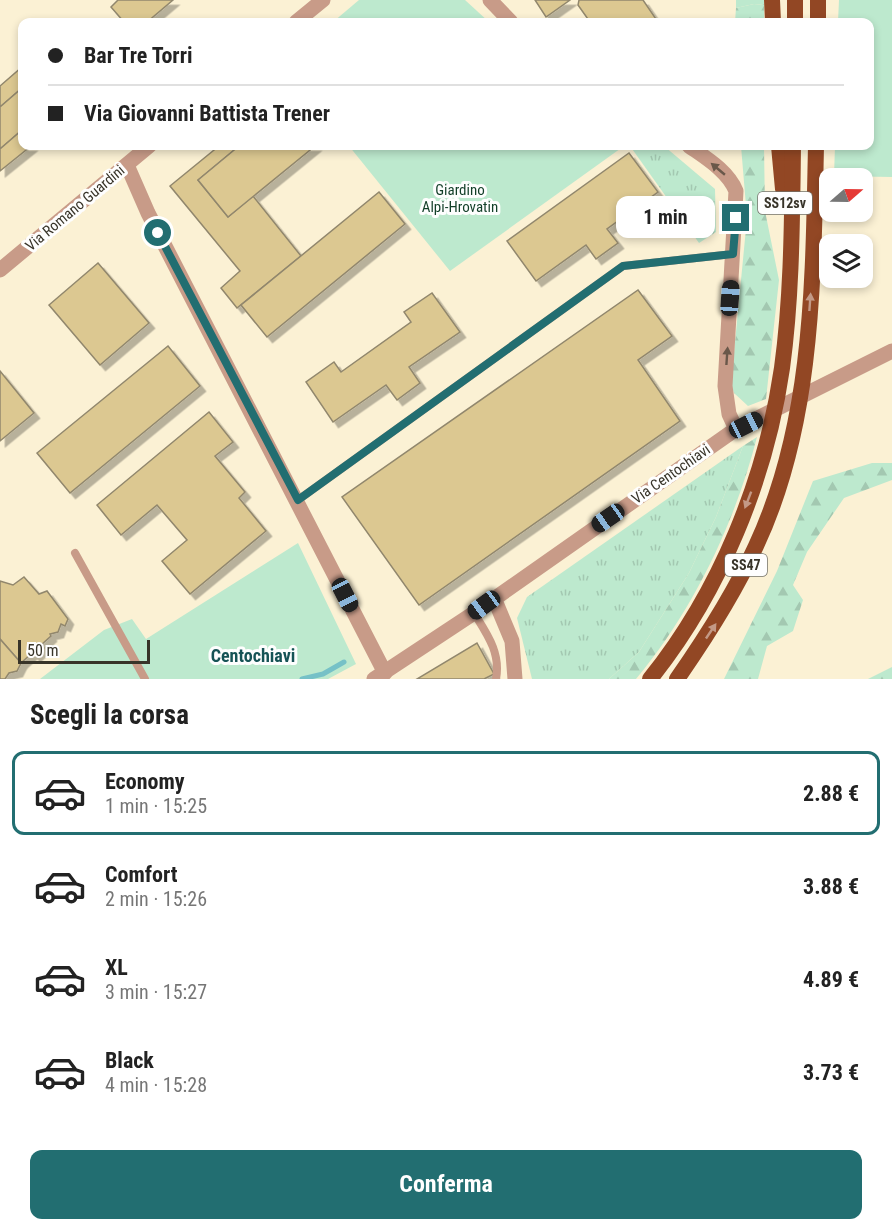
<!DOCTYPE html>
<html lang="it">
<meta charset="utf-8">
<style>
:root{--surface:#fff;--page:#f2f2f2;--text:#222;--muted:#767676;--line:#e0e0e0;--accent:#226e71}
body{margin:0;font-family:"Roboto Condensed",sans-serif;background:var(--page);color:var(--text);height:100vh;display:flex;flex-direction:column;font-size:22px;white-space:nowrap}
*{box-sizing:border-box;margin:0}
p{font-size:20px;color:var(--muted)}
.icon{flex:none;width:33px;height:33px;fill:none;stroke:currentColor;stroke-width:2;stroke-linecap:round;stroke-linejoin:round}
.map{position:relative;height:679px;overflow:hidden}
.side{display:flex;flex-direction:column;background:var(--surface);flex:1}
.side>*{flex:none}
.banner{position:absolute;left:18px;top:18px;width:856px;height:132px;border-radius:12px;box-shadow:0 3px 9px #0003;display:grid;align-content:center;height:132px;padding:0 30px;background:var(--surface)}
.needle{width:39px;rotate:70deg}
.tools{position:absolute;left:819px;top:168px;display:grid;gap:12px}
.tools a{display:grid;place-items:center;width:54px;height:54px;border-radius:12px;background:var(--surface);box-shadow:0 3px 9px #0003;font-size:30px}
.scale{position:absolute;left:18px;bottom:15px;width:132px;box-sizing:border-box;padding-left:6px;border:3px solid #383429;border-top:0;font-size:16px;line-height:21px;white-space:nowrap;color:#383429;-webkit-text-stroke:4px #fefefe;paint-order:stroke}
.end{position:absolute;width:27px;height:27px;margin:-14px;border:8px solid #226e71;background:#fff;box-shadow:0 0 0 3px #fff}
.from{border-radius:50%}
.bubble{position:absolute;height:42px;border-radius:12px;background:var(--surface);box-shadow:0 3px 9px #0003;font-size:20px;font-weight:700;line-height:42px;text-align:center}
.car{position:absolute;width:18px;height:36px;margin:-18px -9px;border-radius:8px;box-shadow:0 0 4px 2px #0007;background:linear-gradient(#222 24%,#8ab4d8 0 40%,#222 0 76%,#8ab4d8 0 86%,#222 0)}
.banner b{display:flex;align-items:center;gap:21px;height:57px;font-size:22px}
.banner b+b{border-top:2px solid var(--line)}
.banner i{width:15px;height:15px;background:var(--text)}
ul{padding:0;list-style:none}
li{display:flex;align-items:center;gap:18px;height:84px;margin:0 12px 9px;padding:0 18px;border:3px solid transparent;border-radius:12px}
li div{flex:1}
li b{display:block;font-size:22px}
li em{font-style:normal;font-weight:700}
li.on{border-color:var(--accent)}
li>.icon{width:54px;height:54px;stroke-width:1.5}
h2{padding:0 30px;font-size:27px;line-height:72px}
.primary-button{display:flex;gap:12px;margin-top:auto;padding:12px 30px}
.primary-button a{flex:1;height:69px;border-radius:12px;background:var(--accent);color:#fff;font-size:24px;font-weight:700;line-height:69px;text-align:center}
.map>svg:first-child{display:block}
</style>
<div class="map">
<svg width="892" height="679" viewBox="0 0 892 679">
<defs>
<pattern id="grass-tufts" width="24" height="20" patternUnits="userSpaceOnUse" patternTransform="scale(1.5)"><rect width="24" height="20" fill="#bde9ce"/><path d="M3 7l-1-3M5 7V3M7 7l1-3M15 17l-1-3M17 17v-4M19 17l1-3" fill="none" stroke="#a3c8b1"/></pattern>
<pattern id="forest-firs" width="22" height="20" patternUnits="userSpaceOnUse" patternTransform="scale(1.5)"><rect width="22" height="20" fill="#bde9ce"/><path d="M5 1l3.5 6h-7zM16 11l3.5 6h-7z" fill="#a3c8b1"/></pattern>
<filter id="shadow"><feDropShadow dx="5.5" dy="5.5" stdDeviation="0" flood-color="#0004"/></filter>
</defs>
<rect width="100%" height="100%" fill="#fbf1d4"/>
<g fill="url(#grass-tufts)">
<polygon points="736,0 764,0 764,5 754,4 736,8"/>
<polygon points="630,146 664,146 715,189 716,232 699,243"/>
<polygon points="743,446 716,517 689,573 639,652 609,679 532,679 517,618 527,597"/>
</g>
<g fill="url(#forest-firs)">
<polygon points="754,4 764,5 764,22 735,22 736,8"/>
<polygon points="741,146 764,146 765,211 779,280 766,399 748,406 734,393 731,384 747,218"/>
<path d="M757 437C735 523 693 611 636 679H609L639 652 689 573 716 517 743 446Z"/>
<polygon points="872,463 892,463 892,480 844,498 807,552 793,585 803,600 793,631 767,646 758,679 724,679 777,571 813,481"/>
<polygon points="892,667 892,679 868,679"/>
</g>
<g fill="#bde9ce">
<polygon points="359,0 465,0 489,22 333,22"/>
<polygon points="839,0 892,0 892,177 834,176 835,146 870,146 870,22 838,22"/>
<polygon points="349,146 624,146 450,271"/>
<polygon points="298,543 356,664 328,679 40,679 104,630 132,619 146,639"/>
</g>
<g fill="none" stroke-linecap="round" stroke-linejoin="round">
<polyline stroke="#76c1c7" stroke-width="5" points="302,679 323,674 344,662"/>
</g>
<g fill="#dcc891" stroke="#91876d" stroke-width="1.5" filter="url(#shadow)">
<polygon points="118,0 173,0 147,22 124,22 111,7"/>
<polygon points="535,0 570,0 546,17"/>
<polygon points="579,0 643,0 658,22 590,22 578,5"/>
<polygon points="22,67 22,88 0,107 0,86"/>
<polygon points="22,88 22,130 0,149 0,107"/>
<polygon points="22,130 22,146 31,146 0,171 0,149"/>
<polygon points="219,146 239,146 198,180 228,217 253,196 301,256 237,308 221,288 240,271 170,186"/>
<polygon points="239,146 315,146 228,217 198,180"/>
<polygon points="629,153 658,192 607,229 618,243 596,259 586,245 536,281 507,241"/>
<polygon points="379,192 405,224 267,337 241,305"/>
<polygon points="98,263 149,323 100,365 49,305"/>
<polygon points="638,290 672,336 638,360 680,421 419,605 342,497"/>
<polygon points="432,293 460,332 409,367 420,383 397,400 386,385 333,422 306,382 334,362 341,372 411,322 404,312"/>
<polygon points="168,346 200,386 70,493 37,453"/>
<polygon points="0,371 34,413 0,441"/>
<polygon points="209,412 233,442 215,456 245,492 239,498 266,531 190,594 162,561 187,540 157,505 121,535 97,505"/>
<polygon points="24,577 39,594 47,591 68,619 65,626 61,624 58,632 50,634 51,636 41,645 44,648 35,656 32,653 21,663 0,639 0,581 13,585"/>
<polygon points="0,639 21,663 17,671 9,673 5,679 0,679"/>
<polygon points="477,643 494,674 484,679 417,679"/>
</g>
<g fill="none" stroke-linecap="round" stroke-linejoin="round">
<g stroke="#c89b88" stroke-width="8">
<polyline points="298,500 623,266 733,254"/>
<polyline points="75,553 145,679"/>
<path d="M474 613C487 634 501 653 496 679"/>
</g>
<g stroke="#c89b88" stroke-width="15">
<polyline points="490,0 511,22"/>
<polyline points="296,22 323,0"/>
<path d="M689 146C706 158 728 171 736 191L725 386 729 414 736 429"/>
<polyline points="127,165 148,213 385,673"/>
<polyline points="0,270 149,146"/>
<polyline points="494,598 512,641 515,679"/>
</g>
<polyline stroke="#c89b88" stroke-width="15" points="374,679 474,613 736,429 892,351"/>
<g stroke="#924724" stroke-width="16">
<polyline points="772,0 773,22"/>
<polyline points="795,22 795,0"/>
<polyline points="818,22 818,0"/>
<polyline points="779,146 783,189"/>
<path d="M650 679C720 592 766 479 782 368 792 295 792 220 793 146"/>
<path d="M677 679C707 636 734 594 756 546 814 422 813 279 816 146"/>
</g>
</g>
<defs><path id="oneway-solid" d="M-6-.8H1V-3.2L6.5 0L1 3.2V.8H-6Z" transform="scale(1.5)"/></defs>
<g fill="#6a584a">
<use href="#oneway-solid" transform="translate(718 169) rotate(-140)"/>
<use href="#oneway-solid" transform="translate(727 356) rotate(-86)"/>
</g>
<g fill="#c39986">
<use href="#oneway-solid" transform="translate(810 302) rotate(-86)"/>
<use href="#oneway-solid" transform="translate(748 500) rotate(111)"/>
<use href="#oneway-solid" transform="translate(711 631) rotate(-56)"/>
</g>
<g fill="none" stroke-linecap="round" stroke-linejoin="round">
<polyline stroke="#226e71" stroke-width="8" points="158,233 298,500 623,266 733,254 736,218"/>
</g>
<g text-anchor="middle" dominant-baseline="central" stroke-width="6" stroke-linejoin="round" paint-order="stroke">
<g fill="#fefefe" stroke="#737169" stroke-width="1.5">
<rect x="758" y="192" width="54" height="22" rx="4.5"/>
<rect x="725" y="554" width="42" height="22" rx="4.5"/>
</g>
<g font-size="14" font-weight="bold" fill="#383429">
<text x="785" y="203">SS12sv</text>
<text x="746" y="565">SS47</text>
</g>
<g font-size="15" fill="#123f28" stroke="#fefefe">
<text x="460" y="190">Giardino<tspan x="460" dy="17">Alpi-Hrovatin</tspan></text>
</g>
<g font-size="15" fill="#383429" stroke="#fefefe">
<text transform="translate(75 208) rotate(-40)">Via Romano Guardini</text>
<text transform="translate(671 474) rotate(-35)">Via Centochiavi</text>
</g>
<g font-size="18" font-weight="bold" fill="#165356" stroke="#fefefe">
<text x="253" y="655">Centochiavi</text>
</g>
</g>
</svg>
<div class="tools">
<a><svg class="needle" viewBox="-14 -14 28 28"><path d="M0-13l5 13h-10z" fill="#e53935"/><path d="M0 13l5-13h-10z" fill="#767676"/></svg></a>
<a><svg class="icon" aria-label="layers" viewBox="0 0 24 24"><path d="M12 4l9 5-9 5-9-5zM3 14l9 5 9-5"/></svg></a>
</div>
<div class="scale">50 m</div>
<i class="end from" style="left:158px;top:233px"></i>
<i class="end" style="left:736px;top:218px"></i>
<div class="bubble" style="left:616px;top:196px;width:99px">1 min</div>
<i class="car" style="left:730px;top:298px;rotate:4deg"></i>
<i class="car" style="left:746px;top:425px;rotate:63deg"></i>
<i class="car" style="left:608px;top:518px;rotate:235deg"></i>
<i class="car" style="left:345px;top:595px;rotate:153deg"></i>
<i class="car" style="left:484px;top:605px;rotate:234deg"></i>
<div class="banner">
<b><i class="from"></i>Bar Tre Torri</b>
<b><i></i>Via Giovanni Battista Trener</b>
</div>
</div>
<section class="side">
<h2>Scegli la corsa</h2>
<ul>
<li class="on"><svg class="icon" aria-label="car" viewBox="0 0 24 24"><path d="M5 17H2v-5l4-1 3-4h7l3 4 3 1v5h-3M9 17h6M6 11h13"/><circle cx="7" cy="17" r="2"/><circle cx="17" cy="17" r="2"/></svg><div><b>Economy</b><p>1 min · 15:25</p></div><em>2.88 €</em></li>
<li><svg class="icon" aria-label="car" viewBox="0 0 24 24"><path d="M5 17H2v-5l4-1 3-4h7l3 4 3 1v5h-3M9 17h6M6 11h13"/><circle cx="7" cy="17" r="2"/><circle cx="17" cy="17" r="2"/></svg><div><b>Comfort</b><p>2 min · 15:26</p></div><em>3.88 €</em></li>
<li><svg class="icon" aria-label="car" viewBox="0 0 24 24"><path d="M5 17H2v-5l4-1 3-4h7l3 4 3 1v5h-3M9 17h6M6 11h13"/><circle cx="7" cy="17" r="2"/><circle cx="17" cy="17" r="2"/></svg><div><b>XL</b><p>3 min · 15:27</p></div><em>4.89 €</em></li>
<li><svg class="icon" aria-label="car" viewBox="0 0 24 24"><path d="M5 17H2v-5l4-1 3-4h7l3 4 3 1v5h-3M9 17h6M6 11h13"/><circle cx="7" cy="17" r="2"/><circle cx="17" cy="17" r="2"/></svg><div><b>Black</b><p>4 min · 15:28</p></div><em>3.73 €</em></li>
</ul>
<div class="primary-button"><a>Conferma</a></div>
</section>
